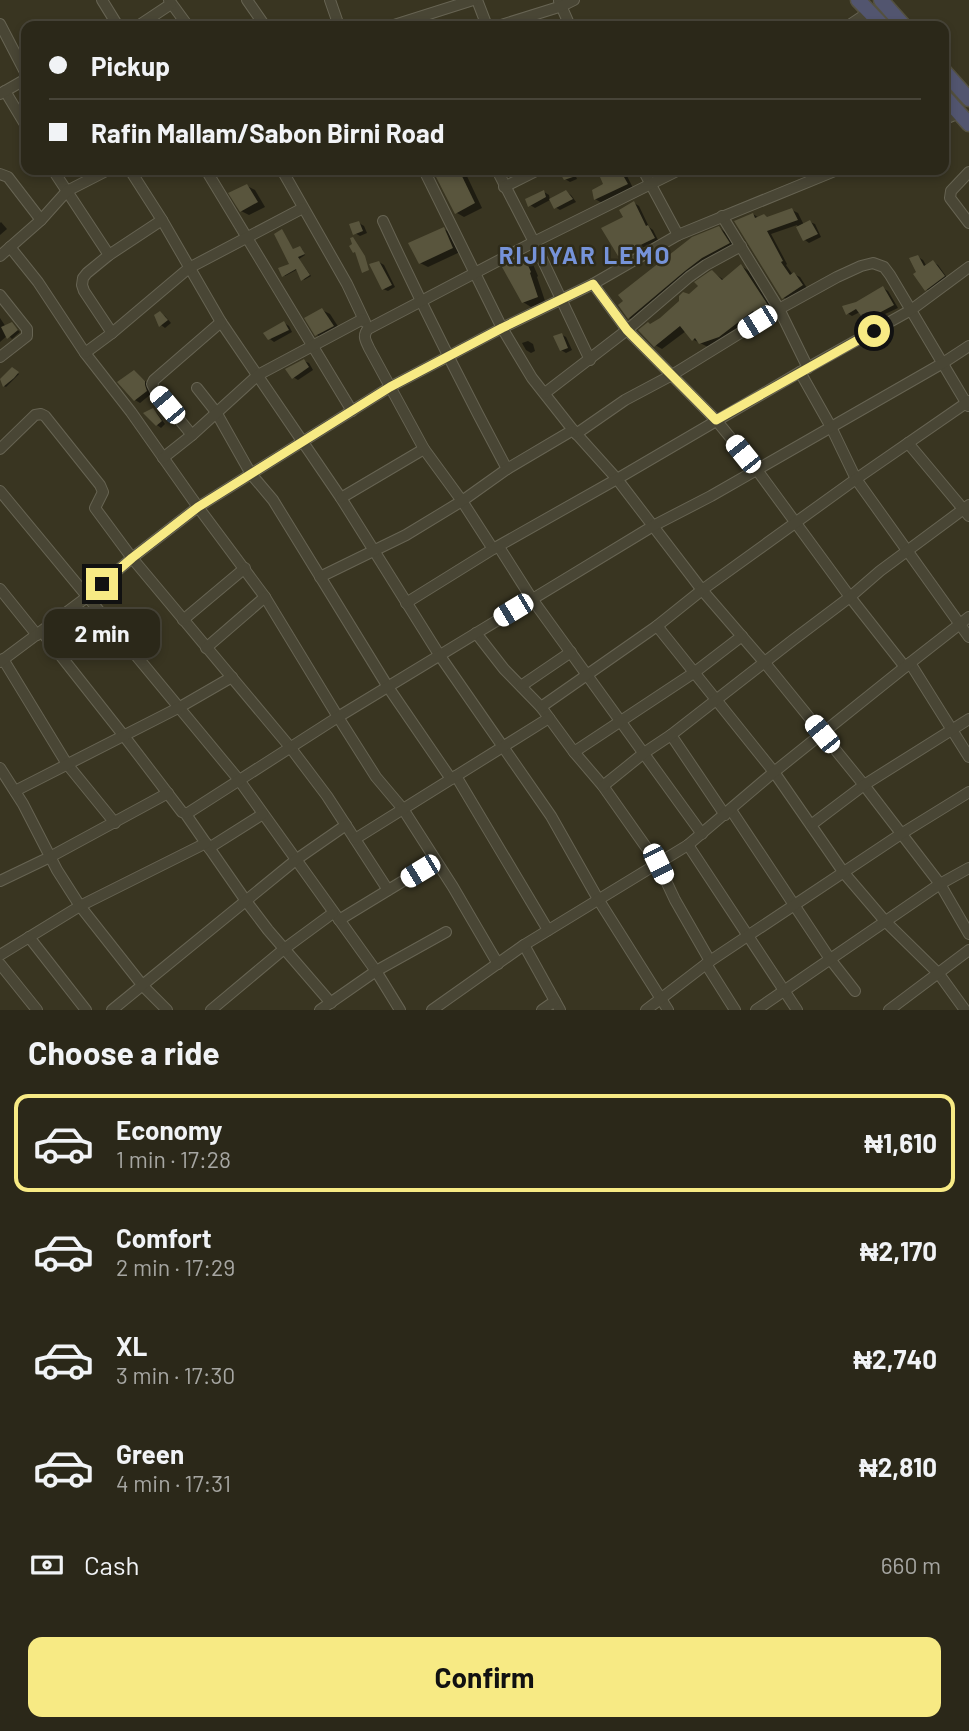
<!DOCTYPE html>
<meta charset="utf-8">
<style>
:root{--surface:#2b2819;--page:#373426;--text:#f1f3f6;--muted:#a6a6a2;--line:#474438;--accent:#f7ea84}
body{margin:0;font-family:Barlow,sans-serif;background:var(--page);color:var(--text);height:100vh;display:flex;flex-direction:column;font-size:26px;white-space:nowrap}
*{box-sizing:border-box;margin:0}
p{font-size:23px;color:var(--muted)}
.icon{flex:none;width:38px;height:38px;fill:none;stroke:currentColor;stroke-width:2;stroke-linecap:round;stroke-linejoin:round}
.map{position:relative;height:1010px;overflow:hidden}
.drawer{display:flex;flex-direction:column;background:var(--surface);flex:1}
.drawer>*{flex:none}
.top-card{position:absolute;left:21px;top:21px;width:928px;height:154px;border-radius:14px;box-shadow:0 4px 10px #0003,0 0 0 2px var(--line);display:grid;align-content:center;height:154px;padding:0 28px;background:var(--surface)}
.end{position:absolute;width:32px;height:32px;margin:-16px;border:9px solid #f7ea84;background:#111;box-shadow:0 0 0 4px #111}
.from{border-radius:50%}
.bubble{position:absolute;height:49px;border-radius:14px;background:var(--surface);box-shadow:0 4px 10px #0003,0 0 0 2px var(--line);font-size:23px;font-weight:700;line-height:49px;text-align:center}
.car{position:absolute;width:21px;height:42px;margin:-21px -10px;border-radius:9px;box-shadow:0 0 5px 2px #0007;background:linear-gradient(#fff 24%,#345 0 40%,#fff 0 76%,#345 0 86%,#fff 0)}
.top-card b{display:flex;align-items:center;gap:24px;height:66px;font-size:26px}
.top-card b+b{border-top:2px solid var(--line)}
.top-card i{width:18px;height:18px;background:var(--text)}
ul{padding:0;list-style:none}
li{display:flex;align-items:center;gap:21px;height:98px;margin:0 14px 10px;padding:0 14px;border:4px solid transparent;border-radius:14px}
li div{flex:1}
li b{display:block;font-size:26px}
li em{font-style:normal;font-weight:700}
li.current{border-color:var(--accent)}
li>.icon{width:63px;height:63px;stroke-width:1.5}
h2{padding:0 28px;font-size:32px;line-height:84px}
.pay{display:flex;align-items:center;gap:18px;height:77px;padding:0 28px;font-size:26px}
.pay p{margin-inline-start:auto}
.button{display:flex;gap:14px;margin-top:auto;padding:14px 28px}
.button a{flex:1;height:80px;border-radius:14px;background:var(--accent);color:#111;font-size:28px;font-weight:700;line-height:80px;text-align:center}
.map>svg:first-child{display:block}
</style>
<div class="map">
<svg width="969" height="1010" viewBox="0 0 969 1010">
<rect width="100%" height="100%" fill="#393521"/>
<g fill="#0007">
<polygon points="71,170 89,170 77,174"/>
<polygon points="452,170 461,170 465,172 482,208 464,217 457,213 438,176"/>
<polygon points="560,170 573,170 577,179 570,182 565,179"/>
<polygon points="599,170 624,170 633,188 602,203 595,199 606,185"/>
<polygon points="798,170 823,170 805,178 800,176"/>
<polygon points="247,186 255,190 265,207 249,215 241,211"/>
<polygon points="544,192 549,195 550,200 535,208 530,205"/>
<polygon points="566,192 571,195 576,202 560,210 555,207"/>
<polygon points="634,203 639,206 649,227 653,230 658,240 624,257 619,255 625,218"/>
<polygon points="792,210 798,213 804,225 810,222 815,224 821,237 809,243 805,240 797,225 771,234 787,264 786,265 793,275 794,274 800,277 807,288 789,301 783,297 753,214 759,218 769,218"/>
<polygon points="1,222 7,229 0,235 0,223"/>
<polygon points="359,223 364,226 367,233 360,236 355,233"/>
<polygon points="719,228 725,232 735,247 636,322 629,318 620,305"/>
<polygon points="444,229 451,233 460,252 428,267 420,263"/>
<polygon points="282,231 294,251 302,249 305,255 299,259 311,276 304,280 298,269 285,276 284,275 291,265"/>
<polygon points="918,257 923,260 927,267 933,262 938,265 948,279 931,292 926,289 919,272"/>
<polygon points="524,258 532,262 538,276 537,277 545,301 531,307 523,302"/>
<polygon points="379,262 384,265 395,287 388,291 383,289"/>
<polygon points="741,266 749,271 774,310 723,343 708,347 694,340 686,331 662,349 655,345 652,326 690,295 712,272 724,280"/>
<polygon points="883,288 888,291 898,308 885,314 869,318 860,312 852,316 847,313 857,303"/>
<polygon points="322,310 330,314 341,331 324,339 317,335"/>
<polygon points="160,313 165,316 171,323 165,328 161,325"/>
<polygon points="0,318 6,327 12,324 20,332 12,339 8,335 0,342"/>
<polygon points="284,323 289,326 292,332 274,342 270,339"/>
<polygon points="562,335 566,337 572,350 566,353 561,350"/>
<polygon points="528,341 533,344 535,351 531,353 526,350 522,343"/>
<polygon points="304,361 309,363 313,370 298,380 293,377"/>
<polygon points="12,370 19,374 6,387 4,386"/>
<polygon points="134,372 150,385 149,388 151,394 140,403 135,400 120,382"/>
<polygon points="152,410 157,413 165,424 161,428 157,425"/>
</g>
<g fill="#59553d">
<polygon points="448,170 459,170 475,203 455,214 435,175"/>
<polygon points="558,170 570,170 573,177 564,180"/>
<polygon points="597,170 620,170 628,184 594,200 592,190 603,184"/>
<polygon points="247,184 258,202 240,212 228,193"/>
<polygon points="544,190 546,197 528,207 525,199"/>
<polygon points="566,190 573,199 554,209 549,199"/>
<polygon points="634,201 646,226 648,225 655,238 618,256 601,228 623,217 619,210"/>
<polygon points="792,208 798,220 767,231 783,261 781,262 790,275 794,272 803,285 782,299 734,221 753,213 755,218 764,214 767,217"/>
<polygon points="810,220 818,234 803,241 796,227"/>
<polygon points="359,221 363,231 353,235 349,224"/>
<polygon points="719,226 730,243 702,258 685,271 628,319 618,305 623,301 618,295 692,237"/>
<polygon points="444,227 453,248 419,264 408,243"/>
<polygon points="282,229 293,249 300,246 305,254 298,257 310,275 301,281 296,269 282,277 278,268 289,264 274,234"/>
<polygon points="353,237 365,256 369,270 362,273 355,252 353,253 349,246 352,244 350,238"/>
<polygon points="918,255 924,266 933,260 945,276 925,291 913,274 916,272 909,258"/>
<polygon points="524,256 531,272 530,273 538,297 522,303 502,267"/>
<polygon points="379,261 392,285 382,290 369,264"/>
<polygon points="741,264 768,305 755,314 753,311 719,337 699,344 695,338 692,341 680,326 654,347 638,330 648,322 650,324 660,318 679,301 679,296 683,292 689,294 698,286 694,282 710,271 712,270 722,280"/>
<polygon points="883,286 894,305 879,313 862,317 856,309 846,315 842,306 856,302"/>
<polygon points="322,308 334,326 315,336 304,318"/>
<polygon points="160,311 168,320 159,327 154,315"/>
<polygon points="284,321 289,330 268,340 263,333"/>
<polygon points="12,322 18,330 7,339 1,327"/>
<polygon points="562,333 568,348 560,351 553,336"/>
<polygon points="304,359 309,367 292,379 285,369"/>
<polygon points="12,367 19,372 14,378 3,387 0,379"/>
<polygon points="134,370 145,381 145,385 147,391 134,401 117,382"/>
<polygon points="153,408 162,421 156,426 143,413"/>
</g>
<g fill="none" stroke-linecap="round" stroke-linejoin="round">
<defs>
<g id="minor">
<polyline points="102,0 118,26"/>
<polyline points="169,0 188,26"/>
<polyline points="247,0 265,26"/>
<polyline points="330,0 339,26"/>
<polyline points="477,0 487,26"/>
<polyline points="559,1 570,26"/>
<polyline points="0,24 26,74"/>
<polyline points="138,26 171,4"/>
<polyline points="391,26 473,0"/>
<polyline points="498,26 562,6 574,0"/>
<polyline points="848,26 869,12"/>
<polyline points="5,91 26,126"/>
<polyline points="0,94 26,79"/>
<polyline points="943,120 959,113"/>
<polyline points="53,170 109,255"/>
<polyline points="130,170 162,220 221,322 341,498 440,656 551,816 598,899 668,1010"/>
<polyline points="206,170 352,411"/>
<polyline points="282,170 347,284 365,322"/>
<polyline points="424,170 502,328 532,378 573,430 617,479 702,590 765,663 864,785 940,884 969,934"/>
<polyline points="497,170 534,242 590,360"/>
<polyline points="643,170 678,235"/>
<polyline points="969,172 951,191 950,198 969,223"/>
<polyline points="0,174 8,177 41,220"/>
<polyline points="504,187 538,170"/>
<polyline points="722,216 779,309 808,368"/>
<path d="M383 221C422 305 463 387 507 469"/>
<polyline points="10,247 38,282 85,353 131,412 198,507 265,597 338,717 376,777 403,809 453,887 498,964"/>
<polyline points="0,256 41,220 67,191 108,170"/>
<polyline points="593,284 627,330 716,420 757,470 850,597 905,667"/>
<polyline points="0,295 27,329 27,336 0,357"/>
<polyline points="112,333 84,291 82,285 83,278 87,273 109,255 162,220"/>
<polyline points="85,353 112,333 189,268 303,208"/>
<polyline points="800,372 831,427 856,479 969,637"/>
<polyline points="197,388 216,412 251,474 273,500 388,687 451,779"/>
<polyline points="545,393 627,330 689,277 706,265 741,246"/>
<polyline points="576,434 625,400 672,375 779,309 837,277 861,266 873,263 884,267 890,275 968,406"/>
<polyline points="192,435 155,390 152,384 154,380 221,322"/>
<polyline points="908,443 969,516"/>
<polyline points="0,449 35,415 41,414 45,416 100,485 103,492 95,508 132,558 290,747 327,796 388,890"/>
<polyline points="163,458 192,435 258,375 363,319"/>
<polyline points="0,491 239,780 376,971 400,1010"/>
<polyline points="341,498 424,449"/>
<polyline points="499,547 532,599 702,834"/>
<path d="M493 549 462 501 424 449 369 348C366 341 362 336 368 329L534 242 679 170"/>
<polyline points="320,577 406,535 462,501 507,469 573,430"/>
<polyline points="0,589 37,635"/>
<polyline points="406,603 493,549 617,479 800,372 911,310 969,267"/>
<polyline points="183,620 245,568"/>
<polyline points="657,626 774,772 844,873 885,921 939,974 965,1010"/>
<polyline points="42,632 124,736 182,812 185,813 246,901 268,930 331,1003"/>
<polyline points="476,633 504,669 541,707 574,752 603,786 658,864 675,900 710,961"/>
<polyline points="206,648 265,597"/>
<polyline points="3,659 67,764 115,823"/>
<polyline points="0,662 87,597 132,558 198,507 390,387 502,328 593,284 678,235 837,170"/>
<polyline points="910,663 969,757"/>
<polyline points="521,686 571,652"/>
<polyline points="541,707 657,626 702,590 856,479 969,401"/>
<polyline points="671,735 725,815"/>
<polyline points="574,752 695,672 742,636"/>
<polyline points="0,768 23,804 57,870 80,906 143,986 167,1010"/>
<polyline points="456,776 548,930"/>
<polyline points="603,786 644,753 671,735 793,640 850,597 880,571 969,505"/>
<polyline points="15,791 180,707 232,677"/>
<polyline points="731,810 830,959 855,991"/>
<polyline points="185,813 188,813 338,717 653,526 711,496 943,363 969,346"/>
<polyline points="811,825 864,785 969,719"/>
<polyline points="355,839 549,718"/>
<polyline points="688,845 797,1010"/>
<polyline points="209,848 263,814"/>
<polyline points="0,881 50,857 168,793"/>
<polyline points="339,920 436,861"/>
<polyline points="29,937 86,1010"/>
<polyline points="524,945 560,1010"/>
<polyline points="0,955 80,906 206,843"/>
<polyline points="0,964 37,1010"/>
<polyline points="706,964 735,1010"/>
<polyline points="112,1010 297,859 346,825"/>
<polyline points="211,1010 284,949 333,913"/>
<polyline points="320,1010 376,971 446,932"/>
<polyline points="432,1010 524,945 688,845 774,772 910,663 969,617"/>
<polyline points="542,1010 555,1001"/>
<polyline points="646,1010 710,961 901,834 969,792"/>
<polyline points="756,1010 940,884 969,868"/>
<polyline points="889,1010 969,950"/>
</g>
<g id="highway">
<polyline points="858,0 883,26"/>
<polyline points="881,0 904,26"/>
<polyline points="943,70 969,99"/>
<polyline points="943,95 969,124"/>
</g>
</defs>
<use href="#minor" stroke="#676453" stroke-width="12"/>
<use href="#highway" stroke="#545140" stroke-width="17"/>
<use href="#minor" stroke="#494635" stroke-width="10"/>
<use href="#highway" stroke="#52556f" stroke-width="14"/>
</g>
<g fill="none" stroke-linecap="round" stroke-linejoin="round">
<polyline stroke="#f7ea84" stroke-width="9" points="102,584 132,558 198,507 390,387 502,328 593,284 627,330 716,420 874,331"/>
</g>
<g text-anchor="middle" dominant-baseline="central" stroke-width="5" stroke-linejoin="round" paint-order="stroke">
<g font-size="24" font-weight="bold" letter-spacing="2" fill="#7693d9" stroke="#2e2b1a">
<text x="585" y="254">RIJIYAR LEMO</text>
</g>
</g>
</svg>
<i class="end from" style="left:874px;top:331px"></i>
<i class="end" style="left:102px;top:584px"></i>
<div class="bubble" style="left:44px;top:609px;width:116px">2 min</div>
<i class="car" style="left:757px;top:322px;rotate:238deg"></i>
<i class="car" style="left:167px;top:405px;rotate:320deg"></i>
<i class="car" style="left:743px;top:454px;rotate:321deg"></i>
<i class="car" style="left:513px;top:610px;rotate:239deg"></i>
<i class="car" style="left:822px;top:734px;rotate:321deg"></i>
<i class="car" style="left:658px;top:864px;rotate:154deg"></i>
<i class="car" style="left:420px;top:871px;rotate:239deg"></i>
<div class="top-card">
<b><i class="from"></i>Pickup</b>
<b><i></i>Rafin Mallam/Sabon Birni Road</b>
</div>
</div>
<section class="drawer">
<h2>Choose a ride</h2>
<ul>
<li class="current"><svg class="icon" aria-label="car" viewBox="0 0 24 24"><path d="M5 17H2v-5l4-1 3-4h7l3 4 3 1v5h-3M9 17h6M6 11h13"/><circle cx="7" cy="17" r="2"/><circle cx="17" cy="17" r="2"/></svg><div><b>Economy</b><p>1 min · 17:28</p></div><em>₦1,610</em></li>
<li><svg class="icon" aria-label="car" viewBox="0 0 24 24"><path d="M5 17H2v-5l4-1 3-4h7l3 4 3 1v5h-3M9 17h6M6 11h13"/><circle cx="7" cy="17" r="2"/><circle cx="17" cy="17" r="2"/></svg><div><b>Comfort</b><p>2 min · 17:29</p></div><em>₦2,170</em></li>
<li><svg class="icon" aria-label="car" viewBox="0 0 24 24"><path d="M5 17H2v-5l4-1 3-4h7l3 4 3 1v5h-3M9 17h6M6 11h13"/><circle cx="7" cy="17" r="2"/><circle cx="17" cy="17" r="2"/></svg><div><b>XL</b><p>3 min · 17:30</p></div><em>₦2,740</em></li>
<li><svg class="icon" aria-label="car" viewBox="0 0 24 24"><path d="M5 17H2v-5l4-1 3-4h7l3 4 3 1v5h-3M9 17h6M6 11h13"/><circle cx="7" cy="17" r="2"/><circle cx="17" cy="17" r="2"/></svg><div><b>Green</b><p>4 min · 17:31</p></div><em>₦2,810</em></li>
</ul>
<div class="pay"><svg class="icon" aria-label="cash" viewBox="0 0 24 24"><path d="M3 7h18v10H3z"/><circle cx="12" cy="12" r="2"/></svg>Cash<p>660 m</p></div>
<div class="button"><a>Confirm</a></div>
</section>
